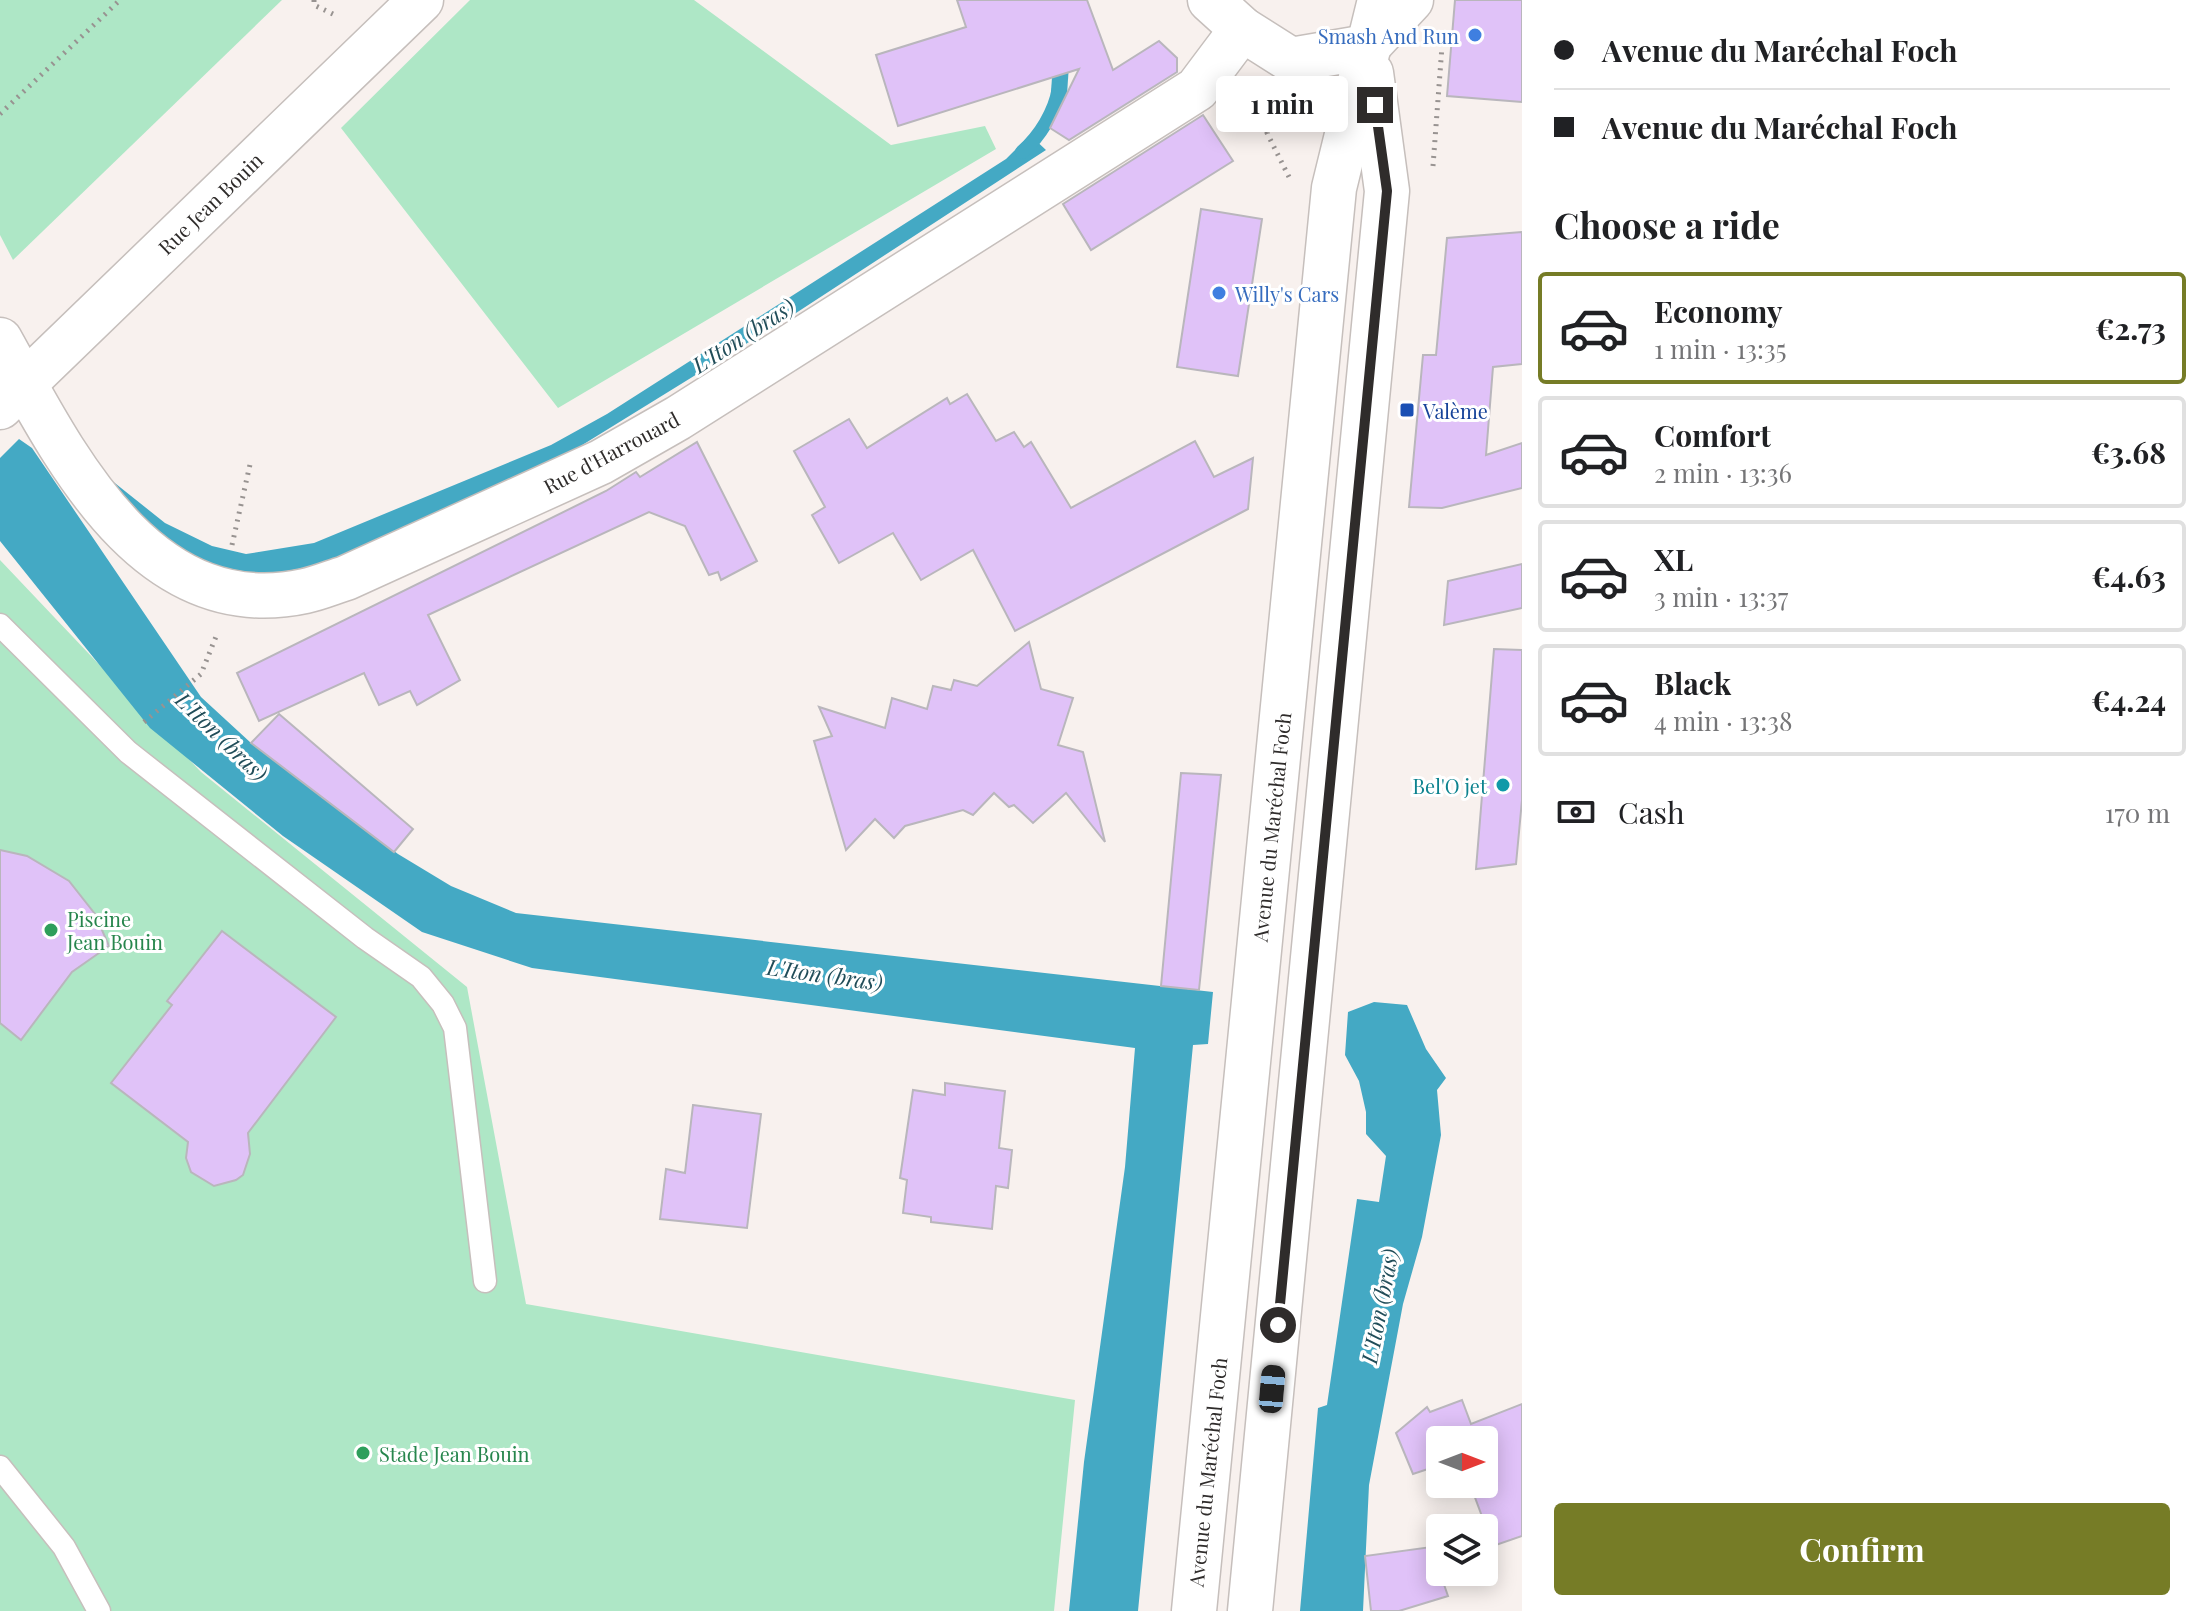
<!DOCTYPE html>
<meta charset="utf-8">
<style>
:root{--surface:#fff;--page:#f2f2f2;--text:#202124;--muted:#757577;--line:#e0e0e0;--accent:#767c26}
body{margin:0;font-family:"Playfair Display",serif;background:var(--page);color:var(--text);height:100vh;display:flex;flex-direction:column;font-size:30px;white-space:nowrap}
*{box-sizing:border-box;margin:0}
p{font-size:26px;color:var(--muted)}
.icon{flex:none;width:44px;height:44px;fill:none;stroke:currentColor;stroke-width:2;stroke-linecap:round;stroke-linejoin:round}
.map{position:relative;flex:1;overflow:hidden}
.panel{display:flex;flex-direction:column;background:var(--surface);width:680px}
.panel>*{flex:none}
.guide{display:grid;align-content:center;height:176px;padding:0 32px;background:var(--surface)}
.needle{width:52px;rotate:90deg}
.fabs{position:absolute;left:1426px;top:1426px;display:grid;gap:16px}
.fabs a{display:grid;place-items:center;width:72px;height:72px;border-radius:8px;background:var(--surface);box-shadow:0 4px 20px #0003;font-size:40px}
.end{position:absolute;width:36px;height:36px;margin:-18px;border:10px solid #2f2c2b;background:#fff;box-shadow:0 0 0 4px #fff}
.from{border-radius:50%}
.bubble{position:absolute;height:56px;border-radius:8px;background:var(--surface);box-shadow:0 4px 20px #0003;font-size:26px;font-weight:700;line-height:56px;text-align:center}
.car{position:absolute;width:24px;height:48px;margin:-24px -12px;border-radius:10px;box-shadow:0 0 6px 2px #0007;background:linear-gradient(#222 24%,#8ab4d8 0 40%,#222 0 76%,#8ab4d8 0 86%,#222 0)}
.guide b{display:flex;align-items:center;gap:28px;height:76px;font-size:30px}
.guide b+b{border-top:2px solid var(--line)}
.guide i{width:20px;height:20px;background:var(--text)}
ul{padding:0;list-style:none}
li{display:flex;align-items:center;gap:24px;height:112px;margin:0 16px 12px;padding:0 16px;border:4px solid var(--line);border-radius:8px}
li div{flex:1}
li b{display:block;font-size:30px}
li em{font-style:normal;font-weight:700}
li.current{border-color:var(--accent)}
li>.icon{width:72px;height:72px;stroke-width:1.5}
h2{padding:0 32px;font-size:36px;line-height:96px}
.pay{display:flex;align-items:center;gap:20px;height:88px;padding:0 32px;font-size:30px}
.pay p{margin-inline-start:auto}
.button{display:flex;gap:16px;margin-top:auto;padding:16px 32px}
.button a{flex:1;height:92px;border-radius:8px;background:var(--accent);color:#fff;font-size:32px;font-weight:700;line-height:92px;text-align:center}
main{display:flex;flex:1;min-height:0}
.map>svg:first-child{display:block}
</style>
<main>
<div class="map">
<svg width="1522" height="1611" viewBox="0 0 1522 1611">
<rect width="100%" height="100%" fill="#f8f1ee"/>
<g fill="#aee7c6">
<polygon points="0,0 282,0 13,260 0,235"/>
<polygon points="470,0 694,0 891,145 985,126 996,149 558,408 341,128"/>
<polygon points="0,560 201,772 467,987 526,1304 1075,1400 1054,1611 0,1611"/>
</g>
<g fill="#44a9c4">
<polygon points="1053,64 1069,64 1067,95 1059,109 1050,105"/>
<polygon points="1030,135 1046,150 796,313 558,460 463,506 320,565 265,575 208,565 154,532 106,476 165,523 212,546 246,554 314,543 551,445 607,414 1006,159"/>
<polygon points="19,439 32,448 201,697 251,743 398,854 451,886 516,913 1213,992 1208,1044 1193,1045 1138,1611 1069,1611 1084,1462 1125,1167 1135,1048 532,968 422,932 283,836 150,728 0,541 0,458"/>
<polygon points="1374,1002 1407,1005 1426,1049 1446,1078 1437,1090 1441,1135 1422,1237 1403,1304 1369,1485 1363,1611 1300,1611 1318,1408 1327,1405 1357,1199 1379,1202 1386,1156 1366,1134 1366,1112 1359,1081 1345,1055 1348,1012"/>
</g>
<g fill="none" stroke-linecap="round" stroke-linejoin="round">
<path stroke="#44a9c4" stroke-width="14" d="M1022 152C1040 136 1055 112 1059 88"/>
</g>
<g fill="#e0c2f8" stroke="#b9b6bc" stroke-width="2">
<polygon points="957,0 1087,0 1113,70 1159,41 1177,58 1177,72 1069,140 1050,128 1079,69 898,126 876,55 966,27"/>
<polygon points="1455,0 1522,0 1522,102 1447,96"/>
<polygon points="1203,115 1233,161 1091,250 1063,204"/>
<polygon points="1201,209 1262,219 1238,376 1177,367"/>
<polygon points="1522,232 1522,364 1493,367 1486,455 1522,443 1522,488 1442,508 1409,507 1423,355 1436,355 1447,238"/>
<polygon points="967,394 996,441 1014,432 1024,447 1031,442 1071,508 1195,441 1214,477 1253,458 1248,509 1015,631 973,550 921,580 893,533 839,563 812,515 825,507 794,451 849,419 867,448 947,398 950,404"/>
<polygon points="697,442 757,561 721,580 718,572 709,575 685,526 649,512 428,615 460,680 417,705 410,691 379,705 364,673 259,721 237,673 606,491 636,472 640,477"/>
<polygon points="1522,564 1522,608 1444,625 1448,581"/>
<polygon points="1029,642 1041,689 1073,698 1058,745 1083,752 1105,842 1066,793 1033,823 1014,805 1009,807 994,793 973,815 963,810 905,826 894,838 875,819 846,850 814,741 832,736 819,707 885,728 892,698 927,709 933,686 951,690 954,680 977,686"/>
<polygon points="1494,649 1522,650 1522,800 1516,864 1476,869"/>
<polygon points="279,714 413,829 394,852 251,743"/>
<polygon points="1181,773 1221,775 1199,990 1161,986"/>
<polygon points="0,850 27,856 69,881 95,914 109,946 72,972 21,1040 0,1023"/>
<polygon points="222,931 336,1017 248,1133 250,1154 243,1175 236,1180 214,1186 191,1172 186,1158 188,1142 111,1083 172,1005 167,1001"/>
<polygon points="945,1083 1005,1091 999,1148 1012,1150 1008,1188 996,1186 992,1229 931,1222 931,1217 903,1213 907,1180 900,1178 913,1090 945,1095"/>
<polygon points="693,1105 761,1114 747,1228 660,1219 666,1169 685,1173"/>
<polygon points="1462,1400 1471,1424 1522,1404 1522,1536 1493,1546 1470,1484 1484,1484 1484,1440 1440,1440 1440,1465 1413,1474 1396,1433 1427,1407 1430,1412"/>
<polygon points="1431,1547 1448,1596 1399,1611 1371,1611 1365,1556"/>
</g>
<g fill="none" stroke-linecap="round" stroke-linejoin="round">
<defs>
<g id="lane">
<polyline points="0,625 128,752 365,938 421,977 443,1004 455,1028 485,1281"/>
<polyline points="0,1467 64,1547 99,1611"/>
</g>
<g id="street">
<polyline points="1367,47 1411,0"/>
<path d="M0 340C63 453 145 626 305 591 319 588 333 582 346 578L601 462 678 418 1197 89 1242 29"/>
<polyline points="0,407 421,0"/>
</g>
<g id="primary">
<polyline points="1210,0 1242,29 1291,60 1367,47"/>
<polyline points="1194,1611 1334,188 1380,0"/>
<polyline points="1250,1611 1387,191 1371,73"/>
</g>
</defs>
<use href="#lane" stroke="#c6bfbc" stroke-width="25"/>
<use href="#street" stroke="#c6bfbc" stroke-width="47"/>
<use href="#primary" stroke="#c6bfbc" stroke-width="47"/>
<g stroke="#989391" stroke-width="5" stroke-dasharray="2 6" stroke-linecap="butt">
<polyline points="314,0 314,5 337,16"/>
<polyline points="1278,102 1267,133 1289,177"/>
<polyline points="0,114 120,0"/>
<polyline points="1433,166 1443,33"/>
<polyline points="232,545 251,460"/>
<polyline points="144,722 201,674 217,634"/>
</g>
<use href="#lane" stroke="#fff" stroke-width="22"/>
<use href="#street" stroke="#fff" stroke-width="44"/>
<use href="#primary" stroke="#fff" stroke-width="44"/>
</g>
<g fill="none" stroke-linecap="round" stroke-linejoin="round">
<polyline stroke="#2f2c2b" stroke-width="10" points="1278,1325 1387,191 1375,105"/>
</g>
<g fill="#3f7fe0" stroke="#fff" stroke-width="3">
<circle cx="1475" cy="35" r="8"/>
<circle cx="1219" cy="293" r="8"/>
</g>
<rect fill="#1a4fb4" stroke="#fff" stroke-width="3" x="1399" y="402" width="16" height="16" rx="4"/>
<circle fill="#0f9aa8" stroke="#fff" stroke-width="3" cx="1503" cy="785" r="8"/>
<g fill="#2e9e5b" stroke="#fff" stroke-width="3">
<circle cx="51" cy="930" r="8"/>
<circle cx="363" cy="1453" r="8"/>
</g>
<g text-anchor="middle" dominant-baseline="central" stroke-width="6" stroke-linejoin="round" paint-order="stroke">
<g font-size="20" fill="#366cbe" stroke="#fff" text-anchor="end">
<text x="1459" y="35">Smash And Run</text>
<text x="1235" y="293" text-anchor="start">Willy's Cars</text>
</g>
<g font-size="20" fill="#2f2c2b" stroke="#fff">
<text transform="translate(210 203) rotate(-44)">Rue Jean Bouin</text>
<text transform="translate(611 452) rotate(-28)">Rue d'Harrouard</text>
<text transform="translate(1271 827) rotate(-84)">Avenue du Maréchal Foch</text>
<text transform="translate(1207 1472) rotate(-84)">Avenue du Maréchal Foch</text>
</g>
<g font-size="20" fill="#164399" stroke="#fff" text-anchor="start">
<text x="1423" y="410">Valème</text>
</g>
<g font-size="20" fill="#0d838f" stroke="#fff" text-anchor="end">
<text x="1487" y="785">Bel'O jet</text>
</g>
<g font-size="20" fill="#27864d" stroke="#fff" text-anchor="start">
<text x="67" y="918">Piscine<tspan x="67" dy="23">Jean Bouin</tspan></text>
<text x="379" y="1453">Stade Jean Bouin</text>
</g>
<g font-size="22" font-style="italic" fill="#214d59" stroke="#fff">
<text transform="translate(743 335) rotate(-33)">L'Iton (bras)</text>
<text transform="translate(222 736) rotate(44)">L'Iton (bras)</text>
<text transform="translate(825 974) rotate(8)">L'Iton (bras)</text>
<text transform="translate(1379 1306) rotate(-79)">L'Iton (bras)</text>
</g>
</g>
</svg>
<div class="fabs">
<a><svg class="needle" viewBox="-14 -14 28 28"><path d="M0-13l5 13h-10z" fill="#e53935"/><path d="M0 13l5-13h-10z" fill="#757577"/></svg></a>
<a><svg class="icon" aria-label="layers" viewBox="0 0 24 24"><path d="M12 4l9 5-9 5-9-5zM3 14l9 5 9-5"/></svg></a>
</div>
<i class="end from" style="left:1278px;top:1325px"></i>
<i class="end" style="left:1375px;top:105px"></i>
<div class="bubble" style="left:1216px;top:76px;width:132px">1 min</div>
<i class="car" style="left:1272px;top:1389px;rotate:5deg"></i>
</div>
<section class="panel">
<div class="guide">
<b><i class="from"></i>Avenue du Maréchal Foch</b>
<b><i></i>Avenue du Maréchal Foch</b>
</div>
<h2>Choose a ride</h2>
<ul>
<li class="current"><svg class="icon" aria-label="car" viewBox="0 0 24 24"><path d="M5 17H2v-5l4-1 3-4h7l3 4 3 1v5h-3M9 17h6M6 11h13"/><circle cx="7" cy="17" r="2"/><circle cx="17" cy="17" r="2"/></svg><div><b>Economy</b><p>1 min · 13:35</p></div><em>€2.73</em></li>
<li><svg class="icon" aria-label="car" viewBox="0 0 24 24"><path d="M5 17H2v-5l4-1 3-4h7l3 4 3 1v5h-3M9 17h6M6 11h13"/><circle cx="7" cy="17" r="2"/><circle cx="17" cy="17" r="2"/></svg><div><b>Comfort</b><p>2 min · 13:36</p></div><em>€3.68</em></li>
<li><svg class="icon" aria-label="car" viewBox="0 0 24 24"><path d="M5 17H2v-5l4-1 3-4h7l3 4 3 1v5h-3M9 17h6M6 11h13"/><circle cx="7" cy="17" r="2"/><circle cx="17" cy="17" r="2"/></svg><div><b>XL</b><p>3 min · 13:37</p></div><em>€4.63</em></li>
<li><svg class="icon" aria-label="car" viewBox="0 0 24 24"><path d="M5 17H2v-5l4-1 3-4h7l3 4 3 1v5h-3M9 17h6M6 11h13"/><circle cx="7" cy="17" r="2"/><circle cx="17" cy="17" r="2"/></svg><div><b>Black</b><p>4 min · 13:38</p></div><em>€4.24</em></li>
</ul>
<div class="pay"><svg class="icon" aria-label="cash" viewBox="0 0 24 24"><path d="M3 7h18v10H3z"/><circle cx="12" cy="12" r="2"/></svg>Cash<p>170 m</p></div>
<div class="button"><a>Confirm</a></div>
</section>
</main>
